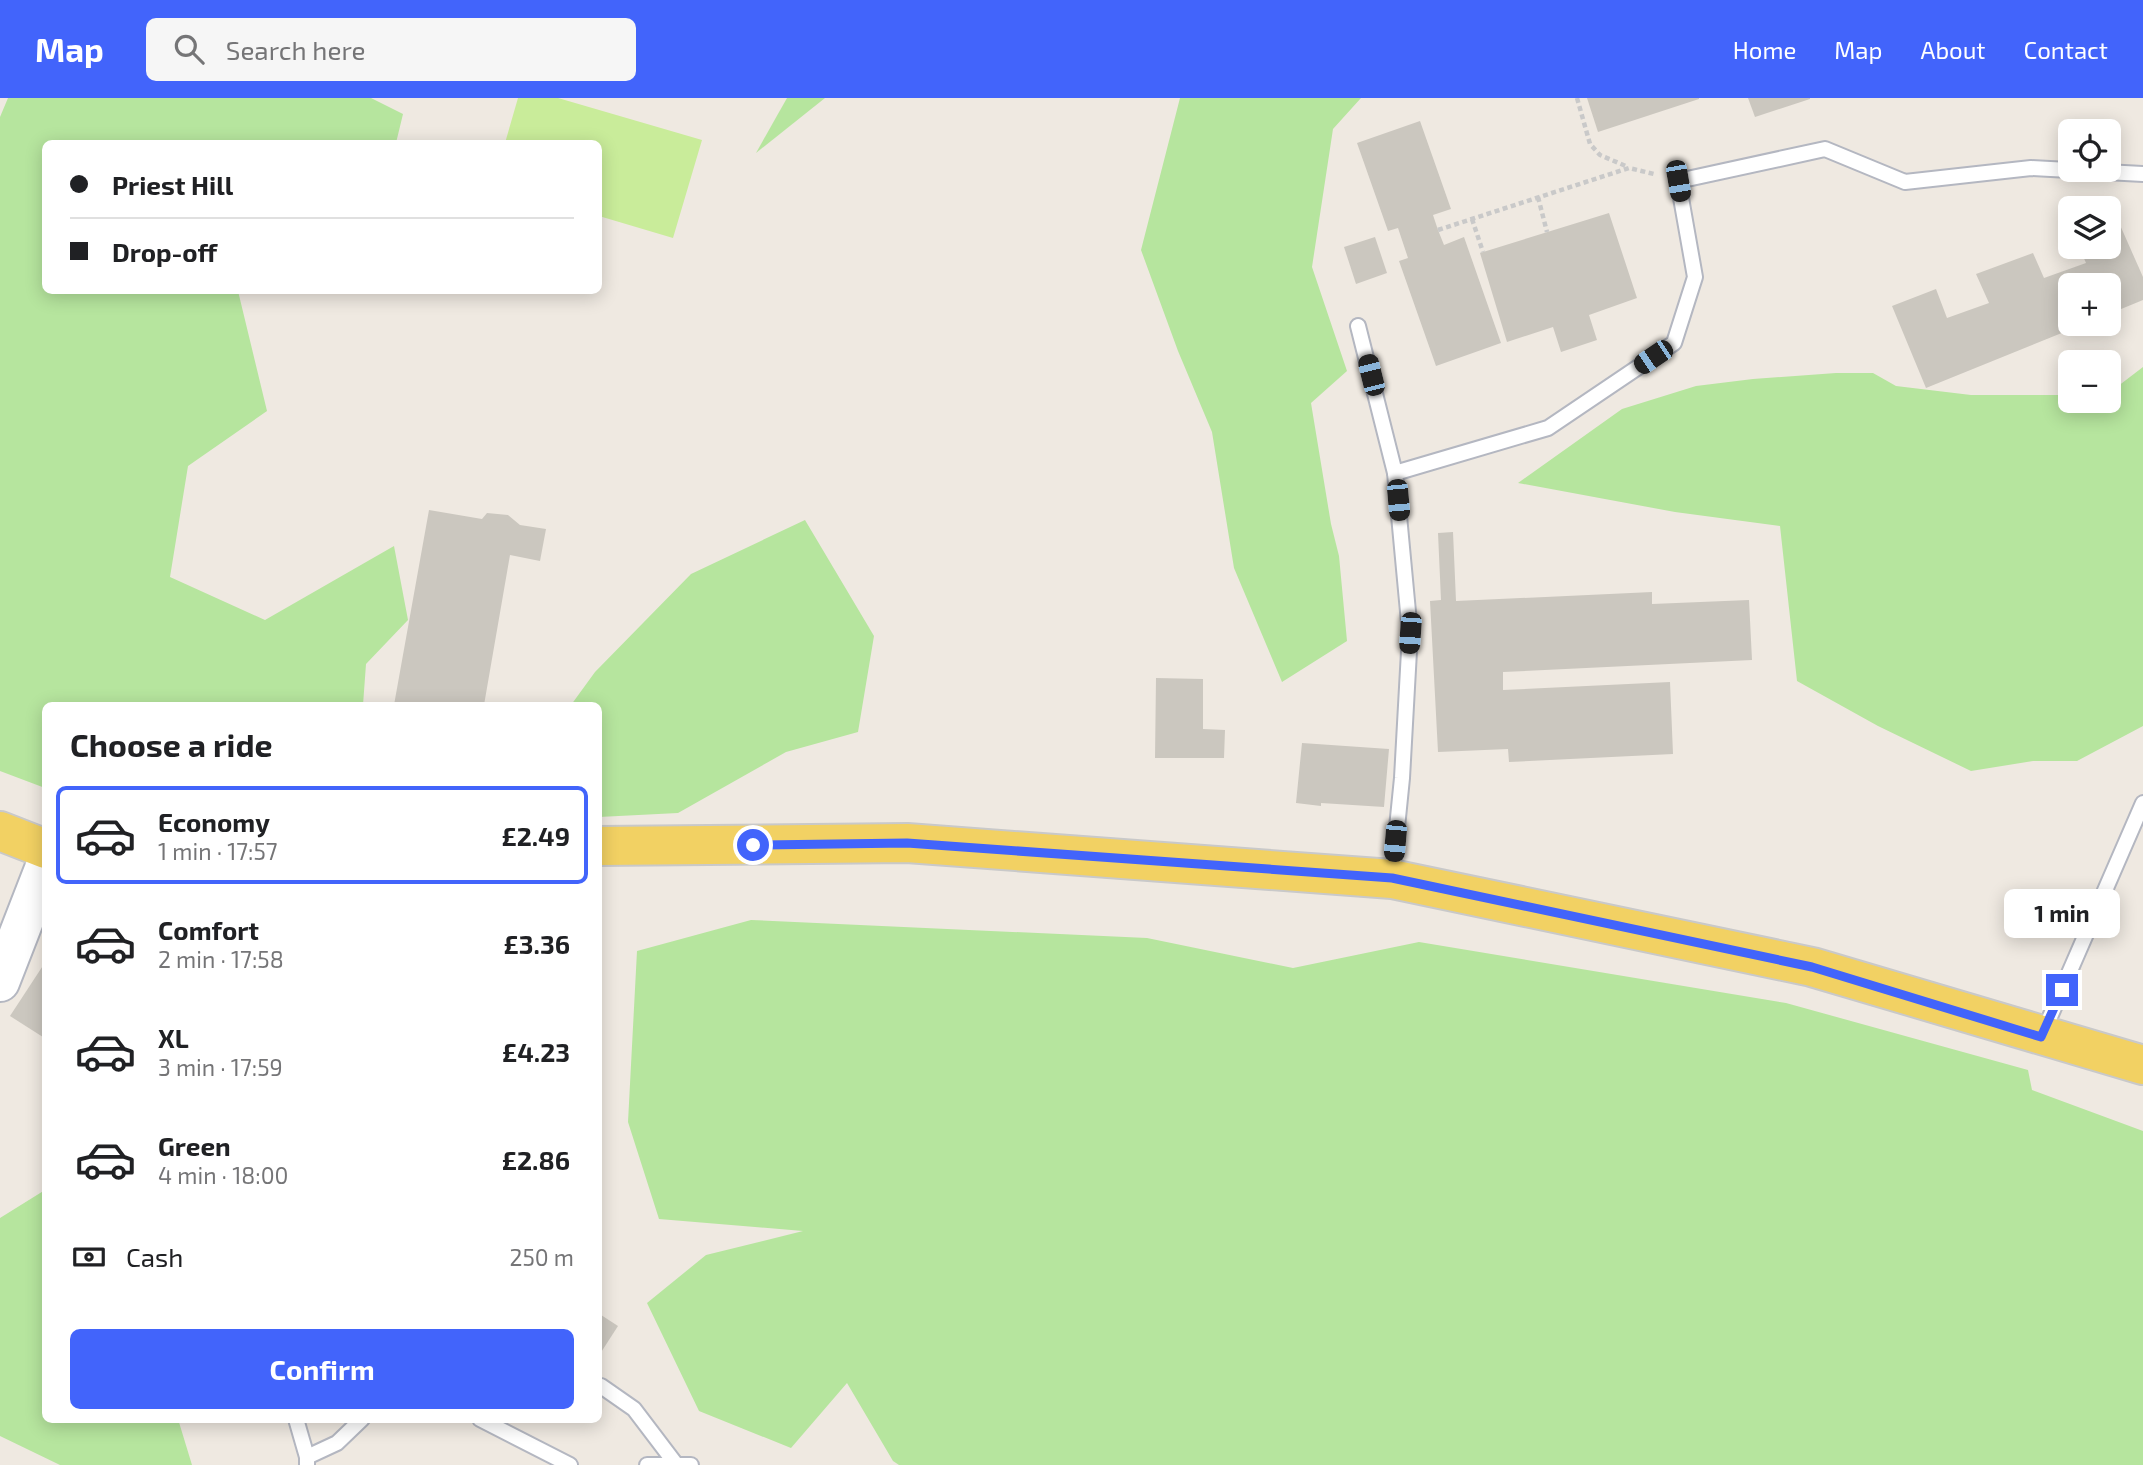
<!DOCTYPE html>
<meta charset="utf-8">
<style>
:root{--surface:#fff;--page:#f6f6f6;--text:#202124;--muted:#757577;--line:#e0e0e0;--accent:#4264fb}
body{margin:0;font-family:"Exo 2",sans-serif;background:var(--page);color:var(--text);height:100vh;display:flex;flex-direction:column;font-size:26px;white-space:nowrap}
*{box-sizing:border-box;margin:0}
p{font-size:23px;color:var(--muted)}
.icon{flex:none;width:38px;height:38px;fill:none;stroke:currentColor;stroke-width:2;stroke-linecap:round;stroke-linejoin:round}
.map{position:relative;flex:1;overflow:hidden}
.details{position:absolute;left:42px;top:604px;width:560px;height:721px;display:flex;flex-direction:column;background:var(--surface);border-radius:10px;box-shadow:0 4px 18px #0003}
.details>*{flex:none}
.banner{position:absolute;left:42px;top:42px;width:560px;height:154px;border-radius:10px;box-shadow:0 4px 18px #0003;display:grid;align-content:center;height:154px;padding:0 28px;background:var(--surface)}
.fabs{position:absolute;left:2058px;top:21px;display:grid;gap:14px}
.fabs a{display:grid;place-items:center;width:63px;height:63px;border-radius:10px;background:var(--surface);box-shadow:0 4px 18px #0003;font-size:35px}
.end{position:absolute;width:32px;height:32px;margin:-16px;border:9px solid #4264fb;background:#fff;box-shadow:0 0 0 4px #fff}
.from{border-radius:50%}
.bubble{position:absolute;height:49px;border-radius:10px;background:var(--surface);box-shadow:0 4px 18px #0003;font-size:23px;font-weight:700;line-height:49px;text-align:center}
.car{position:absolute;width:21px;height:42px;margin:-21px -10px;border-radius:9px;box-shadow:0 0 5px 2px #0007;background:linear-gradient(#222 24%,#8ab4d8 0 40%,#222 0 76%,#8ab4d8 0 86%,#222 0)}
.banner b{display:flex;align-items:center;gap:24px;height:66px;font-size:26px}
.banner b+b{border-top:2px solid var(--line)}
.banner i{width:18px;height:18px;background:var(--text)}
ul{padding:0;list-style:none}
li{display:flex;align-items:center;gap:21px;height:98px;margin:0 14px 10px;padding:0 14px;border:4px solid transparent;border-radius:10px}
li div{flex:1}
li b{display:block;font-size:26px}
li em{font-style:normal;font-weight:700}
li.active{border-color:var(--accent)}
li>.icon{width:63px;height:63px;stroke-width:1.5}
h2{padding:0 28px;font-size:32px;line-height:84px}
.pay{display:flex;align-items:center;gap:18px;height:77px;padding:0 28px;font-size:26px}
.pay p{margin-inline-start:auto}
.action{display:flex;gap:14px;margin-top:auto;padding:14px 28px}
.action a{flex:1;height:80px;border-radius:10px;background:var(--accent);color:#fff;font-size:28px;font-weight:700;line-height:80px;text-align:center}
header{display:flex;align-items:center;gap:42px;box-sizing:border-box;height:98px;padding:0 35px;background:var(--accent);color:#fff}
header strong{font-size:33px}
nav{display:flex;gap:38px;margin-inline-start:auto;font-size:24px}
.search{width:490px;height:63px;background:var(--page);display:flex;align-items:center;gap:18px;box-sizing:border-box;padding:0 24px;border-radius:10px;color:var(--muted);font-size:26px}
.map>svg:first-child{display:block}
</style>
<header>
<strong>Map</strong>
<div class="search"><svg class="icon" aria-label="search" viewBox="0 0 24 24"><circle cx="10" cy="10" r="6"/><path d="M15 15l6 6"/></svg>Search here</div>
<nav><a>Home</a><a>Map</a><a>About</a><a>Contact</a></nav>
</header>
<div class="map">
<svg width="2143" height="1367" viewBox="0 0 2143 1367">
<rect width="100%" height="100%" fill="#efe9e1"/>
<g fill="#b6e59e">
<polygon points="8,0 371,0 403,16 396,45 46,46 46,192 238,193 267,313 188,368 170,479 265,522 394,448 408,522 366,566 363,607 46,607 45,690 0,673 0,19"/>
<polygon points="787,0 825,0 756,55"/>
<polygon points="1180,0 1361,0 1333,31 1312,169 1347,273 1311,305 1331,426 1339,458 1347,543 1282,584 1234,470 1212,334 1178,253 1141,152"/>
<polygon points="2143,269 2143,628 2077,663 2033,663 1971,673 1878,628 1797,583 1780,428 1675,414 1518,385 1622,311 1696,288 1753,281 1836,275 1873,275 1896,288 1971,297 2070,297 2070,303 2109,303 2109,295"/>
<polygon points="805,422 874,538 858,634 786,654 678,715 599,719 598,607 571,607 595,574 691,476"/>
<polygon points="751,822 1147,840 1293,870 1419,844 1786,905 2028,972 2032,992 2143,1033 2143,1367 899,1367 893,1363 847,1285 791,1350 699,1313 647,1205 706,1157 803,1133 659,1121 628,1024 637,853"/>
<polygon points="45,1092 46,1321 178,1321 192,1367 60,1367 0,1338 0,1120"/>
</g>
<polygon fill="#c9ec9a" points="518,0 558,0 702,42 673,140 599,118 598,46 505,45"/>
<g fill="#cbc7bf">
<polygon points="1587,0 1699,0 1699,1 1598,34"/>
<polygon points="1748,0 1810,0 1810,1 1755,19"/>
<polygon points="1420,23 1451,111 1433,117 1438,132 1444,147 1464,139 1501,245 1436,268 1399,163 1408,160 1398,130 1388,133 1357,45"/>
<polygon points="1609,115 1637,200 1589,217 1597,242 1561,254 1553,229 1507,244 1480,155"/>
<polygon points="2116,118 2143,179 2143,202 2109,216 2109,187 2070,187 2070,226 2084,226 1926,290 1892,208 1936,191 1947,220 1989,205 1976,176 2033,155 2044,180 2086,165 2079,149 2109,149 2109,121"/>
<polygon points="1375,139 1387,175 1356,186 1344,149"/>
<polygon points="429,412 482,421 487,415 508,417 520,427 546,431 540,463 510,457 484,607 394,607"/>
<polygon points="1453,434 1456,503 1652,494 1652,506 1749,502 1752,562 1503,574 1503,592 1670,584 1673,656 1509,664 1508,651 1438,654 1430,503 1441,502 1438,435"/>
<polygon points="1156,580 1203,581 1203,631 1225,632 1224,660 1155,660"/>
<polygon points="1302,645 1389,651 1384,709 1321,705 1321,708 1296,705"/>
<polygon points="46,863 46,941 10,918"/>
<polygon points="598,1215 618,1228 598,1259"/>
</g>
<g fill="none" stroke-linecap="round" stroke-linejoin="round">
<defs>
<g id="lane">
<polyline points="1358,228 1395,375 1410,535 1402,680 1392,779"/>
<polyline points="1395,375 1548,330 1674,245 1695,179 1678,83 1825,51 1905,84 2031,70 2143,76"/>
<polyline points="2043,935 2143,705"/>
<polyline points="601,1288 634,1311 675,1365"/>
<polyline points="296,1321 307,1359"/>
<polyline points="480,1321 570,1367"/>
<polyline points="307,1367 307,1359 337,1345 362,1321"/>
<polyline points="647,1367 691,1367"/>
</g>
<polyline id="secondary" points="0,884 46,766"/>
<g id="primary">
<polyline points="0,733 46,751"/>
<polyline points="598,748 907,745 1392,781 1812,869 2143,967"/>
</g>
</defs>
<use href="#lane" stroke="#b4b7c1" stroke-width="18"/>
<use href="#secondary" stroke="#b4b7c1" stroke-width="42"/>
<use href="#primary" stroke="#c9c9c9" stroke-width="42"/>
<g stroke="#c9c9c9" stroke-width="4.5" stroke-dasharray="5 3.5" stroke-linecap="butt">
<polyline points="1577,0 1590,46 1600,57 1628,69"/>
<polyline points="1538,99 1547,134"/>
<polyline points="1472,121 1483,154"/>
<polyline points="1438,132 1629,70 1654,76"/>
</g>
<use href="#lane" stroke="#fff" stroke-width="14"/>
<use href="#secondary" stroke="#fff" stroke-width="38"/>
<use href="#primary" stroke="#f2d163" stroke-width="38"/>
</g>
<g fill="none" stroke-linecap="round" stroke-linejoin="round">
<polyline stroke="#4264fb" stroke-width="9" points="753,747 907,745 1392,780 1812,869 2041,939 2062,892"/>
</g>
</svg>
<div class="fabs">
<a><svg class="icon" aria-label="locate" viewBox="0 0 24 24"><circle cx="12" cy="12" r="6"/><path d="M12 2v4M12 18v4M2 12h4M18 12h4"/></svg></a>
<a><svg class="icon" aria-label="layers" viewBox="0 0 24 24"><path d="M12 4l9 5-9 5-9-5zM3 14l9 5 9-5"/></svg></a>
<a>+</a>
<a>−</a>
</div>
<i class="end from" style="left:753px;top:747px"></i>
<i class="end" style="left:2062px;top:892px"></i>
<div class="bubble" style="left:2004px;top:791px;width:116px">1 min</div>
<i class="car" style="left:1678px;top:83px;rotate:170deg"></i>
<i class="car" style="left:1653px;top:259px;rotate:236deg"></i>
<i class="car" style="left:1371px;top:277px;rotate:346deg"></i>
<i class="car" style="left:1398px;top:402px;rotate:175deg"></i>
<i class="car" style="left:1410px;top:535px;rotate:184deg"></i>
<i class="car" style="left:1395px;top:743px;rotate:185deg"></i>
<div class="banner">
<b><i class="from"></i>Priest Hill</b>
<b><i></i>Drop-off</b>
</div>
<section class="details">
<h2>Choose a ride</h2>
<ul>
<li class="active"><svg class="icon" aria-label="car" viewBox="0 0 24 24"><path d="M5 17H2v-5l4-1 3-4h7l3 4 3 1v5h-3M9 17h6M6 11h13"/><circle cx="7" cy="17" r="2"/><circle cx="17" cy="17" r="2"/></svg><div><b>Economy</b><p>1 min · 17:57</p></div><em>£2.49</em></li>
<li><svg class="icon" aria-label="car" viewBox="0 0 24 24"><path d="M5 17H2v-5l4-1 3-4h7l3 4 3 1v5h-3M9 17h6M6 11h13"/><circle cx="7" cy="17" r="2"/><circle cx="17" cy="17" r="2"/></svg><div><b>Comfort</b><p>2 min · 17:58</p></div><em>£3.36</em></li>
<li><svg class="icon" aria-label="car" viewBox="0 0 24 24"><path d="M5 17H2v-5l4-1 3-4h7l3 4 3 1v5h-3M9 17h6M6 11h13"/><circle cx="7" cy="17" r="2"/><circle cx="17" cy="17" r="2"/></svg><div><b>XL</b><p>3 min · 17:59</p></div><em>£4.23</em></li>
<li><svg class="icon" aria-label="car" viewBox="0 0 24 24"><path d="M5 17H2v-5l4-1 3-4h7l3 4 3 1v5h-3M9 17h6M6 11h13"/><circle cx="7" cy="17" r="2"/><circle cx="17" cy="17" r="2"/></svg><div><b>Green</b><p>4 min · 18:00</p></div><em>£2.86</em></li>
</ul>
<div class="pay"><svg class="icon" aria-label="cash" viewBox="0 0 24 24"><path d="M3 7h18v10H3z"/><circle cx="12" cy="12" r="2"/></svg>Cash<p>250 m</p></div>
<div class="action"><a>Confirm</a></div>
</section>
</div>
